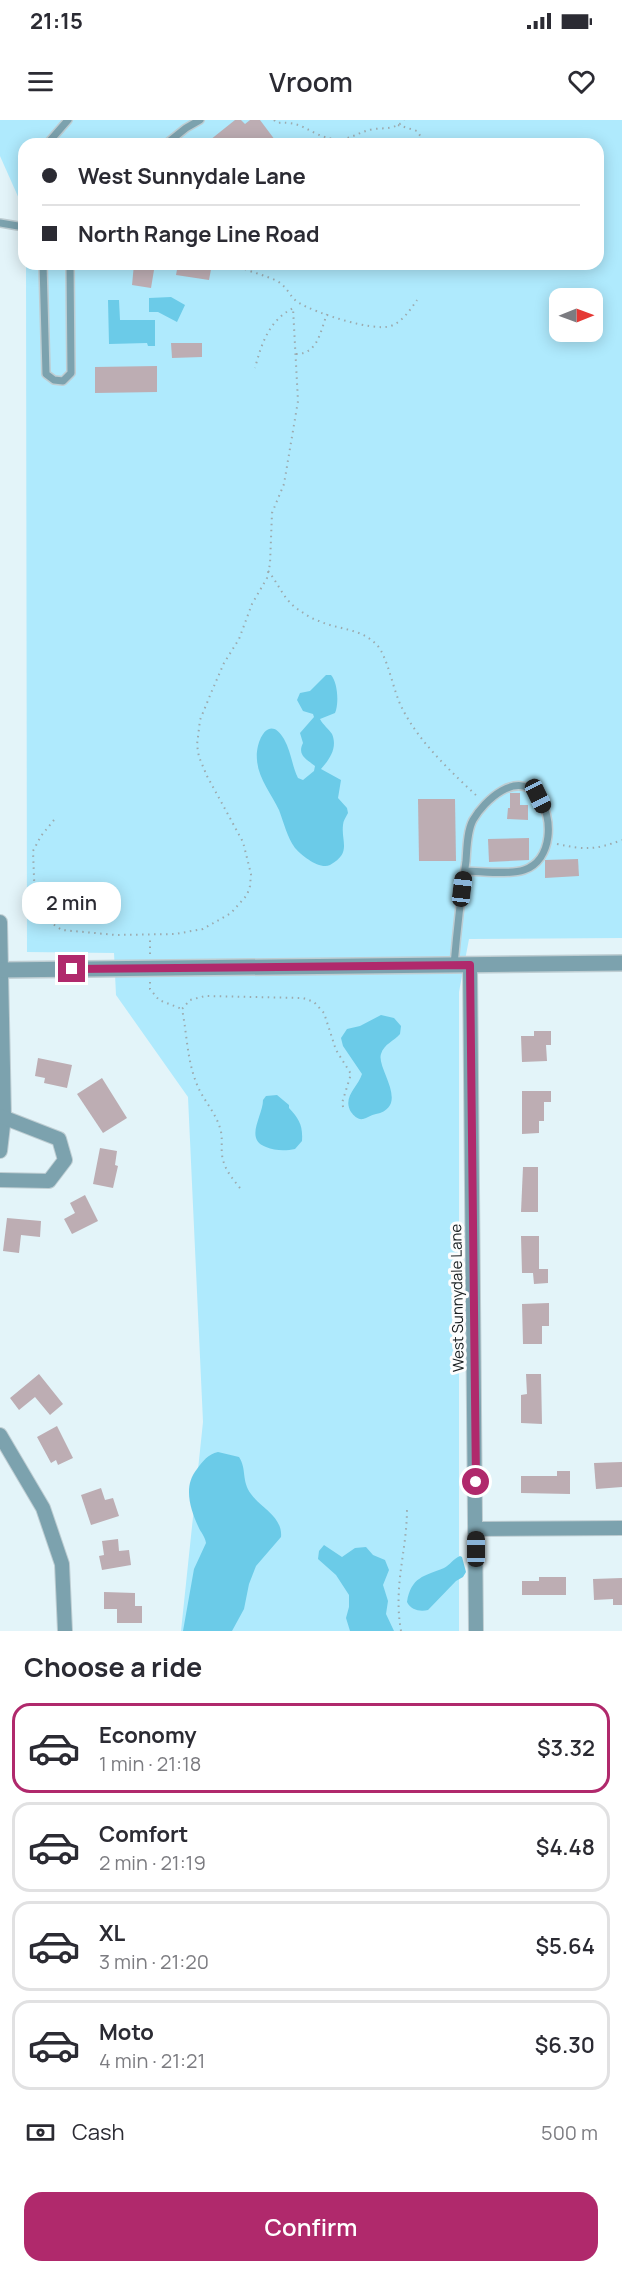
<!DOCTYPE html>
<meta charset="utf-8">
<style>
:root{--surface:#fff;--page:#f7f7f7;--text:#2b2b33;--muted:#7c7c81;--line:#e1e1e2;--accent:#b0296c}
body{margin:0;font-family:Manrope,sans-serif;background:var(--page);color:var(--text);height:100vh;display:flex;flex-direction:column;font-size:22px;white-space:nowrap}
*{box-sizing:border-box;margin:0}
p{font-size:20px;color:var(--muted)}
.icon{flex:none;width:33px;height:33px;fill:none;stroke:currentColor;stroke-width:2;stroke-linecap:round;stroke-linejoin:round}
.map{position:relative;height:1511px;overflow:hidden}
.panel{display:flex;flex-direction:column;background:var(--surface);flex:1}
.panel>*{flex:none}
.hud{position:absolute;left:18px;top:18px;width:586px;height:132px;border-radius:18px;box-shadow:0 3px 15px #0003;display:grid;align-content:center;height:132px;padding:0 24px;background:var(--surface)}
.needle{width:39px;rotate:89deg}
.controls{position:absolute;left:549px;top:168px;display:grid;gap:12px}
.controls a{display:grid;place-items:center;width:54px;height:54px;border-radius:12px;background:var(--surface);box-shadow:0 3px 15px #0003;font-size:30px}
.end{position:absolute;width:27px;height:27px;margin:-14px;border:8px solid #b0296c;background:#fff;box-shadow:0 0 0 3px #fff}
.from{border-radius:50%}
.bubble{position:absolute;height:42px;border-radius:18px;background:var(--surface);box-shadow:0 3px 15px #0003;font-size:20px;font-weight:600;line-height:42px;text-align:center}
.car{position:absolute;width:18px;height:36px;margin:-18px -9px;border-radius:8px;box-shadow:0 0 4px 2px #0007;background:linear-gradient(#222 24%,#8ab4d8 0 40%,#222 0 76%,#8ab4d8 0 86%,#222 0)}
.hud b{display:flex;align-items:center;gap:21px;height:57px;font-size:22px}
.hud b+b{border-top:2px solid var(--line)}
.hud i{width:15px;height:15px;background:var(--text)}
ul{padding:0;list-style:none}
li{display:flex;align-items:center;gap:18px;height:90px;margin:0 12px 9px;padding:0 12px;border:3px solid var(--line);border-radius:18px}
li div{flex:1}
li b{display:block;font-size:22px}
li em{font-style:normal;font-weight:600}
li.active{border-color:var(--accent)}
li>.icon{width:54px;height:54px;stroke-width:1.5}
h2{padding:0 24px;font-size:27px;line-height:72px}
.pay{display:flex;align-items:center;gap:15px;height:66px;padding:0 24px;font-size:22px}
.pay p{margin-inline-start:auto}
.action{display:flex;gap:12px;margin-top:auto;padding:12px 24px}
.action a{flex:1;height:69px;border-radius:18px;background:var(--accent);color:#fff;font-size:24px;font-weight:600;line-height:69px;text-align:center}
.status{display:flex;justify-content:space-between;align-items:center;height:42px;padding:0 30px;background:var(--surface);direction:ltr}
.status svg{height:16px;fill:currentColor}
header{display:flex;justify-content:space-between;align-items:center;height:78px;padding:0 24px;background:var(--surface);font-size:27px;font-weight:600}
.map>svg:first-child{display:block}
</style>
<div class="status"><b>21:15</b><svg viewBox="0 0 49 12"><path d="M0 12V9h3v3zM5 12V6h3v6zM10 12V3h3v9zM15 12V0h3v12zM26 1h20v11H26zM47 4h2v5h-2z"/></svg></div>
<header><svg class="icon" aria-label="menu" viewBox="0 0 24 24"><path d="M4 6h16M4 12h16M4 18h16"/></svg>Vroom<svg class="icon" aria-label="heart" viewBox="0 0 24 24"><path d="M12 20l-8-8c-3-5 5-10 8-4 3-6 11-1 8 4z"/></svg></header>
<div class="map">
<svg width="622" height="1511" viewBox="0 0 622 1511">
<rect width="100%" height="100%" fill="#e3f4f9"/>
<path fill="#afeafd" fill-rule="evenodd" d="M0 0H622V818L469 819 459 872V1511H181L203 1302 188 977 116 875 114 833 27 832 26 144H598V24H24V90L0 36ZM560 178H592V212H560Z"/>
<g fill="#6bcbe8">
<polygon points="171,177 185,185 177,202 158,192 149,192 149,178"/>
<polygon points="108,180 119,180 120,200 155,200 155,226 148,226 147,223 109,224"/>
<path d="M326 555H331C338 563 339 584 335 593L320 599C323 605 329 609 332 614 338 628 329 640 321 649L341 660 338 678 347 688 348 693C346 697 343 701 343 705 341 722 352 733 330 745 320 750 302 736 295 728 287 717 284 703 279 690 272 675 258 658 257 640 255 621 269 593 284 619 291 631 292 646 298 658L303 660 314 651 315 646C306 639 297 635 303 623L300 613 314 597 313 594 303 591 297 580 300 573 310 571Z"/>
<path d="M381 895 394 898 401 906 400 914C394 921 384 924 381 934 376 948 411 986 376 994 371 995 367 998 363 999 358 1000 354 996 351 992 342 977 358 967 362 954L343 926 341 918 347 909 360 906Z"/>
<path d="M277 975 289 985V988C299 999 303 1005 302 1021L295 1029C286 1031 275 1031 266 1027 244 1019 263 996 263 980L266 976Z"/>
<path d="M218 1332 239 1337C247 1349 241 1360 251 1374 261 1388 283 1397 281 1417L256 1446 249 1464 244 1489 232 1511H183L194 1449 206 1423C205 1416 201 1413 198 1406 190 1388 183 1366 197 1349 203 1341 208 1334 218 1332Z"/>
<polygon points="324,1425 342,1437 355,1428 366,1427 373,1435 385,1440 389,1450 383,1465 388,1481 386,1494 394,1511 350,1511 346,1498 349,1487 349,1475 336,1455 318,1439 319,1431"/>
<path d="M460 1436 462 1437 466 1452 463 1457 456 1461 428 1490C420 1492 411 1490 407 1482 411 1457 424 1456 444 1448 450 1445 453 1439 460 1436Z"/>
</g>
<g fill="#bdadb3">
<polygon points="235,0 241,0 245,4 250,0 260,0 278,24 205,24"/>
<polygon points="134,144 155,144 151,168 132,165"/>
<polygon points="178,144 212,144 209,160 176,155"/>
<polygon points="171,223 202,223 202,237 172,238"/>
<polygon points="157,246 157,272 95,273 95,247"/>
<polygon points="510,673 520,673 520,685 528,685 528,700 507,699 508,688 510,688"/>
<polygon points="418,679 455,679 456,741 419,741"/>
<polygon points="529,718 529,740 489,742 488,719"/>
<polygon points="578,739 579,756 545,758 545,740"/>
<polygon points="534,911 551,911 551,925 546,925 547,941 522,942 521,916 534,916"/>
<polygon points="38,938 72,945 67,968 44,963 45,958 35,956"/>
<polygon points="102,958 127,998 103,1013 77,974"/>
<polygon points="522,971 551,971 551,982 544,982 544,1001 539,1001 539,1013 522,1014"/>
<polygon points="100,1028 117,1031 115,1045 118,1046 113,1068 93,1064"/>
<polygon points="523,1047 538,1047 538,1092 521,1092"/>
<polygon points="85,1075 98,1101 72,1114 64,1099 75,1093 70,1083"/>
<polygon points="7,1098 41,1101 40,1117 21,1115 19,1133 3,1131"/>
<polygon points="521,1116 539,1116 539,1149 548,1149 548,1163 534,1164 533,1153 522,1153"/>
<polygon points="549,1183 549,1206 542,1206 542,1224 523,1224 522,1184"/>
<polygon points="39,1254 63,1284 50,1295 35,1277 19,1290 10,1278"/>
<polygon points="526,1254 541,1254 542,1304 521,1303 521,1275 527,1274"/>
<polygon points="57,1306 73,1338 58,1345 56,1340 51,1343 37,1317"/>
<polygon points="622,1342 622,1367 596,1369 594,1343"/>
<polygon points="557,1351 570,1351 570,1374 521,1373 521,1356 557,1356"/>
<polygon points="101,1368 105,1380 113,1378 119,1396 91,1405 81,1375"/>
<polygon points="118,1419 119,1431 129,1430 131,1445 102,1450 99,1436 104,1435 102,1421"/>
<polygon points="539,1457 566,1457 566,1475 522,1475 522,1461 539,1461"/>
<polygon points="622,1458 622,1485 613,1485 613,1479 594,1480 593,1459"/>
<polygon points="104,1472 135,1473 135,1486 142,1486 142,1503 117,1503 117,1489 104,1489"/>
</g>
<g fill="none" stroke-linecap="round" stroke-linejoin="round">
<defs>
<g id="service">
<polyline points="47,24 68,0"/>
<polyline points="166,24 186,8 200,0"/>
<polyline points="0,103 24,107"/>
<polyline points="43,144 46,254 54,260 63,261 71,253 70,144"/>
<path d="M454 845C457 810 461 775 466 741 467 728 467 711 473 700 484 681 517 649 538 676 554 697 553 740 524 750 510 755 480 751 465 751"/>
</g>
<g id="minor">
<polyline points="0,802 4,997 0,1031"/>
<polyline points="470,845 476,1511"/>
<polyline points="0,996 59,1019 65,1040 49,1061 0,1060"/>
<polyline points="0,1315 43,1388 62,1444 65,1511"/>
<polyline points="476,1409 622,1408"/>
</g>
<polyline id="tertiary" points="0,850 622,843"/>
</defs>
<use href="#service" stroke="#becdd2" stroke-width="10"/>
<use href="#minor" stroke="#becdd2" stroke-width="16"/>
<use href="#tertiary" stroke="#becdd2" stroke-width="18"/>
<g stroke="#9caaae" stroke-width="2" stroke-dasharray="1.5 4.5" stroke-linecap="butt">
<path d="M274 0 277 3C304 0 310 16 334 19 350 21 359 11 374 9 385 8 397 9 404 0"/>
<polyline points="398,5 417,11 423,20"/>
<path d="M234 144C248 152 263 154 277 161 288 167 290 178 299 183 316 193 373 212 391 206 403 201 410 190 417 180"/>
<path d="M296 234C318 234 320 212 327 194"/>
<path d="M268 451C279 464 284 481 299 490 305 494 312 499 319 501 339 510 361 508 377 525 388 537 393 571 402 588 419 622 451 652 479 678"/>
<path d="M54 700 41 716 33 731 35 782 39 795 62 810 116 815 175 814 203 809 231 793 247 775 250 766 251 754 243 722 207 656 199 637 197 625 200 600 211 573 224 543 239 519 252 484 267 458 270 444 272 393 284 364 298 281 293 188C269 201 262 222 255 248"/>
<path d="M557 724C585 730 595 730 622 720"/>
<polyline points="150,834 150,816"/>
<polyline points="150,862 150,869 159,880 182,889"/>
<path d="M240 1068C232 1058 224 1049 222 1035 221 1026 223 1017 220 1008 215 991 202 979 196 962 187 939 187 914 182 889L190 880 205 876 303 878 314 882 324 893 336 930 351 954 342 983 344 990"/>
<path d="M401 1511C393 1465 407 1432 407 1388"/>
</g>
<use href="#service" stroke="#7ca2ae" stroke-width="7"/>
<use href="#minor" stroke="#7ca2ae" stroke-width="14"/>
<use href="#tertiary" stroke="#7ca2ae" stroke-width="15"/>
</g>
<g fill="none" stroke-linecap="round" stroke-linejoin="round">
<polyline stroke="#b0296c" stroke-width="8" points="72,849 470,845 476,1362"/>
</g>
<g text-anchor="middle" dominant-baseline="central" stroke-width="6" stroke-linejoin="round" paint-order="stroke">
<g font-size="15" fill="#171d1f" stroke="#fdfdfd">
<text transform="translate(457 1178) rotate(-91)">West Sunnydale Lane</text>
</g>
</g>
</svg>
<div class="controls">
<a><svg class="needle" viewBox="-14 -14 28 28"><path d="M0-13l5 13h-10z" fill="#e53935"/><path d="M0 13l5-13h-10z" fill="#7c7c81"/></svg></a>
</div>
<i class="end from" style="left:476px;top:1362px"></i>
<i class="end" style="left:72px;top:849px"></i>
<div class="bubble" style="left:22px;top:762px;width:99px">2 min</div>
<i class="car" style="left:538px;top:676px;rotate:154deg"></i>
<i class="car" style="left:462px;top:769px;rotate:7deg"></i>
<i class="car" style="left:476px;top:1429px;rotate:0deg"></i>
<div class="hud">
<b><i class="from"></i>West Sunnydale Lane</b>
<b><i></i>North Range Line Road</b>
</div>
</div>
<section class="panel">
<h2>Choose a ride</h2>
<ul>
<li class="active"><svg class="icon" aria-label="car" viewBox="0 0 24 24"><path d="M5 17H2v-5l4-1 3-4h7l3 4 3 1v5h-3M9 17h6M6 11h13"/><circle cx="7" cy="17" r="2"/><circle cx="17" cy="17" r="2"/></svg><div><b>Economy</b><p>1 min · 21:18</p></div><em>$3.32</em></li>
<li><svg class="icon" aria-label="car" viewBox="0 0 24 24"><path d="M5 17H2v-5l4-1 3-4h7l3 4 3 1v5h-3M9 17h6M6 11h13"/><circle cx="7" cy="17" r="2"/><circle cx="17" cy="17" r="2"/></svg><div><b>Comfort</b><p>2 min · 21:19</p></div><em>$4.48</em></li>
<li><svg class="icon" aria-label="car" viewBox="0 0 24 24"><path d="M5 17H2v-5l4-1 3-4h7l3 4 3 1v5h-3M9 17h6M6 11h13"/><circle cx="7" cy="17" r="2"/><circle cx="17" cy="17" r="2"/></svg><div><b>XL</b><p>3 min · 21:20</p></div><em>$5.64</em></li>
<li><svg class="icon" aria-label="car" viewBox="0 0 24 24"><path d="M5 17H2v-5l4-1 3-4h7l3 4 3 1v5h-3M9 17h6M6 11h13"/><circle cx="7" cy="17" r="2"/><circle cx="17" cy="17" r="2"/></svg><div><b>Moto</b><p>4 min · 21:21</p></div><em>$6.30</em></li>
</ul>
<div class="pay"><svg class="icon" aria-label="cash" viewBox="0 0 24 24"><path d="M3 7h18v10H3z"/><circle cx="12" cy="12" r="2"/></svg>Cash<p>500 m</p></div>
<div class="action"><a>Confirm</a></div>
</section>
